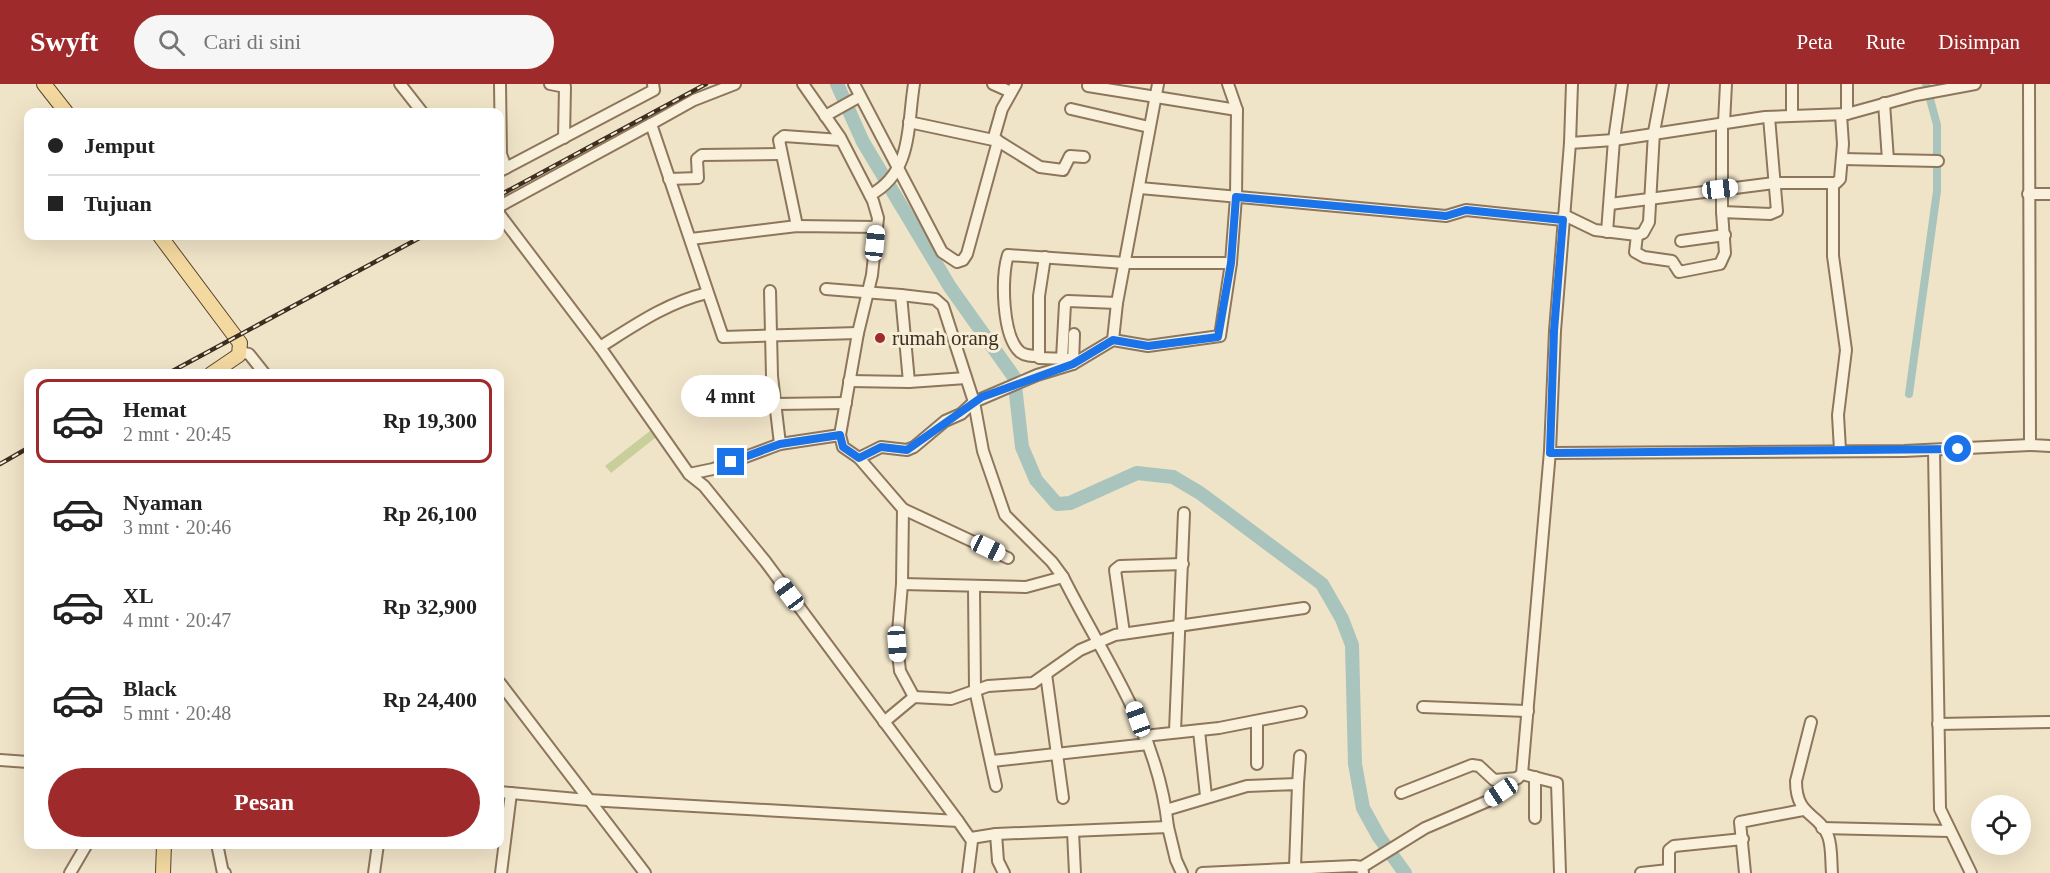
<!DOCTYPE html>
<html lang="id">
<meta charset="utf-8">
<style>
:root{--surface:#fff;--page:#f6f6f6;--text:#222;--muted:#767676;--line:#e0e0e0;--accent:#9e2a2b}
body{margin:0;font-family:"Times New Roman",serif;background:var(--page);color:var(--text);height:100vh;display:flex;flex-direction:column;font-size:22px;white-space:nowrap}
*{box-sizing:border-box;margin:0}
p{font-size:20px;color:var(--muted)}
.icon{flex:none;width:33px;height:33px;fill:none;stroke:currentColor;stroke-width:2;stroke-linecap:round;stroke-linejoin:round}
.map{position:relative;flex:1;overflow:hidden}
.panel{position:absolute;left:24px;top:285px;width:480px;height:480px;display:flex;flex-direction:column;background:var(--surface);border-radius:12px;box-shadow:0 6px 24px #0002}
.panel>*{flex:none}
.hud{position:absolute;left:24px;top:24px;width:480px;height:132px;border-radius:12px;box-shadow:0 6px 24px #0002;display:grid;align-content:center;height:132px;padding:0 24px;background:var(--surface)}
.buttons{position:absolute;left:1971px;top:711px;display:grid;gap:12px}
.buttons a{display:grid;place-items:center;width:60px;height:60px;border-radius:50%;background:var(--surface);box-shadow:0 6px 24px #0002;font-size:30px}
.end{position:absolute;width:27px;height:27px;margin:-14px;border:8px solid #1a73e8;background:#fff;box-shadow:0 0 0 3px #fff}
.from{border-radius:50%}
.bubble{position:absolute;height:42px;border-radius:21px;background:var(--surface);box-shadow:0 6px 24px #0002;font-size:20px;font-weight:600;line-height:42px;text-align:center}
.car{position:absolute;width:18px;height:36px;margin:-18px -9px;border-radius:8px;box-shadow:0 0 4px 2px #0007;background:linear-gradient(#fff 24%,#345 0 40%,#fff 0 76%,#345 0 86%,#fff 0)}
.hud b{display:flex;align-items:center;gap:21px;height:57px;font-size:22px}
.hud b+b{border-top:2px solid var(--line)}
.hud i{width:15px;height:15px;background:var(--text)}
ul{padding:10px 0 0;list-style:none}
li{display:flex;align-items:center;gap:18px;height:84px;margin:0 12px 9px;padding:0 12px;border:3px solid transparent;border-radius:12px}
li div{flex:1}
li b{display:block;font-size:22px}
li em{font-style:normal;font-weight:600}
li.active{border-color:var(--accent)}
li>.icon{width:54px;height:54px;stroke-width:1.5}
.action{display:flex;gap:12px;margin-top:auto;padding:12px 24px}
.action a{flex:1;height:69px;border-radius:36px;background:var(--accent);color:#fff;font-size:24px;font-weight:600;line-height:69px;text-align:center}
header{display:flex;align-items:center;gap:36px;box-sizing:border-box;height:84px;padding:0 30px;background:var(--accent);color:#fff}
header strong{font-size:28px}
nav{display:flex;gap:33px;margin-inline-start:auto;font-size:21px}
.search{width:420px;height:54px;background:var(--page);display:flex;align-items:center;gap:15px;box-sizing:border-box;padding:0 21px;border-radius:33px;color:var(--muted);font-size:22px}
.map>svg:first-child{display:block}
</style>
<header>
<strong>Swyft</strong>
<div class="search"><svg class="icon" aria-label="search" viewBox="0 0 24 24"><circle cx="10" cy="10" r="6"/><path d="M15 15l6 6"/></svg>Cari di sini</div>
<nav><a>Peta</a><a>Rute</a><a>Disimpan</a></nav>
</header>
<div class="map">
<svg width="2050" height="789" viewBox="0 0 2050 789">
<rect width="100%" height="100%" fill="#f0e4c8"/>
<polygon fill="#c9cf9b" points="655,343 660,350 611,389 605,382"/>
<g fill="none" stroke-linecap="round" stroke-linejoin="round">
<polyline stroke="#a9c4bc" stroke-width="8" points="1909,310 1937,107 1937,41 1926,0"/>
<polyline stroke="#a9c4bc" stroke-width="14" points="837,0 863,58 950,203 1014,293 1022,363 1036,396 1057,420 1070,419 1137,389 1173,393 1200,409 1322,500 1342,535 1352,561 1355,680 1363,724 1379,753 1405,789"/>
<defs>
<g id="minor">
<polyline points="400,0 422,28"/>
<polyline points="500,0 501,70 506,84"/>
<polyline points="550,0 565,3 564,54"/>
<polyline points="735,0 694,16 651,40 723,253 858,249"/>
<polyline points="803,0 840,53 873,117 878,134 872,191 858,249 840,351 843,363 859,374 903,425 902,500 897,560 900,587 914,613"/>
<polyline points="854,0 942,168 957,178 963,176 967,170 998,57 994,53 1002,25 1016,0"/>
<polyline points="993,0 1011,8"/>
<polyline points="1792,0 1792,31"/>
<polyline points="1847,0 1847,30"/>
<polyline points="2029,0 2030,361 2050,362"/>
<polyline points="1088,2 1237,26"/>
<polyline points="1884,19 1888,76"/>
<polyline points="1071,25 1149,43"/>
<polyline points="825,32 859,13"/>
<polyline points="909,38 998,57 1040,83 1063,86 1070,72 1084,73"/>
<polyline points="1722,39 1722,128"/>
<polyline points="1724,39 1726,0"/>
<polyline points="1570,59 1614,56 1765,33 1847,30 1916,11 1975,0"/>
<polyline points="1842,75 1938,77"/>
<polyline points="500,87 654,6 653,0"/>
<polyline points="669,95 698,94 697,75 702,71 780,70"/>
<polyline points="1833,99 1833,172 1846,266 1838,331 1840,366"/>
<polyline points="1140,104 1446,132 1466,126 1563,136"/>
<polyline points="2028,110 2050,110"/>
<path d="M870 111C913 88 907 43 914 0"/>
<polyline points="1610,120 1774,99 1836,99 1840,95 1843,60 1841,31"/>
<polyline points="500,122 651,40"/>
<polyline points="500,131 600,263 689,390 704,402 765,477 958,737"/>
<polyline points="1564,131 1595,146 1637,151 1635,168 1644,173 1672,177 1679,188 1720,180 1725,169 1722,128 1770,130 1777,127 1769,33"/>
<polyline points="797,142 779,56 784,52 841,56"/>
<polyline points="1607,148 1614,56 1622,0"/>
<polyline points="1637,151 1643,149 1649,138 1654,48 1663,0"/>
<polyline points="691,155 797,142 877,143"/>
<polyline points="1681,157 1725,151"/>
<polyline points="1045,173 1039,212 1039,274 1068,275 1071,280"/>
<polyline points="826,205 901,211 909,298 849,297"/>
<polyline points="770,207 772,292 780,360 840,351"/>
<polyline points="1113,256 1117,219 1158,0"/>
<path d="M600 263C635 241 666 219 707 209"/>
<polyline points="240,268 249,270 265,290"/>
<path d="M1039 272C1032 272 1025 272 1020 268 1002 252 1001 193 1008 171L1125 179H1231"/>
<polyline points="1062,275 1065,220 1068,217 1117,219"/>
<polyline points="1073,280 1074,250"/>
<polyline points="909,298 966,294"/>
<polyline points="775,320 846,319"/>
<polyline points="1934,366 1940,725 1971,789"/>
<polyline points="1550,369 1904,367 2030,361"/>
<polyline points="859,374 881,363 907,366 914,363 945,337 961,330 974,318 943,222 935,215 901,211"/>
<polyline points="689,390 713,385 780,360"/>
<polyline points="903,425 1008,474"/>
<polyline points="902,500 1026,503 1063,493"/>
<polyline points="974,504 975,606 996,702"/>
<polyline points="1124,549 1115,486 1120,482 1183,480"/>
<polyline points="1046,590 1063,714"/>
<polyline points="500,599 645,789"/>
<polyline points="1423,623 1528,627"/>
<polyline points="884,638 914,613 951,615 988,602 1033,599 1080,566 1115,551 1304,524"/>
<polyline points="1257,638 1257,680"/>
<path d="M1811 638 1796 697C1796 733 1818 728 1828 752 1832 762 1831 778 1832 789"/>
<polyline points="1938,640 2050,638"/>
<polyline points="1175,647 1184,429"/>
<polyline points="1199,647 1206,712"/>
<polyline points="1144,652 1219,644 1301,628"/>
<polyline points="0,676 28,678"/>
<polyline points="992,677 1148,660"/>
<polyline points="1522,690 1557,699 1560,789"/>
<polyline points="1535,693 1535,734"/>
<polyline points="1298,700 1300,672"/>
<polyline points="500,708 588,716 958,737 972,757 968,789"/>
<polyline points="1401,709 1472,681 1479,682 1494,696 1518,694"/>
<polyline points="1166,726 1247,702 1298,700 1295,783"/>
<path d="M1168 743C1158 647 1105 577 1063 493L1052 478 1005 431 983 367 974 318 1037 291 1073 280 1113 256 1148 262 1220 252 1231 179 1236 113 1237 26 1228 0"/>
<polyline points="1822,744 1949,747"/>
<polyline points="1073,748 1075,789"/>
<polyline points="996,750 998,777 1004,789"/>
<polyline points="971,754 996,750 1168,743 1176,776 1182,789"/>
<polyline points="217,760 223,789 225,789"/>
<polyline points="1362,783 1425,744 1488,717 1522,690 1550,367 1555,247 1570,59 1572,0"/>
<polyline points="1669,786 1669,766 1674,762 1743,755"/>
<polyline points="70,789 87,760"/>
<polyline points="374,789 378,760"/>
<polyline points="501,789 511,709"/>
<polyline points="1202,789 1354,782 1362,783 1363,789"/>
<polyline points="1641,789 1669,786 1669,789"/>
<polyline points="1745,789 1740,738 1803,726"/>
</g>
<g id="major">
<polyline points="44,0 66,28"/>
<polyline points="160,152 240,259 239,271 211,290"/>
<polyline points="163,789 164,760"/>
</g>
</defs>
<use href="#minor" stroke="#8d765c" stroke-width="14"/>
<use href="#major" stroke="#5b4430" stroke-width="16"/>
<use href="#minor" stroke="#faf1dc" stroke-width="10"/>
<use href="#major" stroke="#f3d9a0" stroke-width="14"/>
<defs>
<g id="rail">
<polyline points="500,111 706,0"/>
<polyline points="167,290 423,152"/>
<polyline points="0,380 28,364"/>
</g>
</defs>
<use href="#rail" stroke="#3d2e20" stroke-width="4.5"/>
<use href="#rail" stroke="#f7eed8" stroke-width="2" stroke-dasharray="7" stroke-linecap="butt"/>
</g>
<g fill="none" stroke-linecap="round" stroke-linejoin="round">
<polyline stroke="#1a73e8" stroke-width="8" points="731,378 780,360 840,351 843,363 859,374 881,363 907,366 982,313 1073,280 1113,256 1148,262 1218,253 1231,179 1236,113 1446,132 1466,126 1563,136 1554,247 1550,369 1958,365"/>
</g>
<circle fill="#9e2a2b" stroke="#f7eed8" stroke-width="2" cx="880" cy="254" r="6"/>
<g text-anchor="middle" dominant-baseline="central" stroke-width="6" stroke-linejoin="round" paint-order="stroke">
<g font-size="21" fill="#3d2e20" stroke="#f7eed8" text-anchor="start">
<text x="892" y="254">rumah orang</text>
</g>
</g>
</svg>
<div class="buttons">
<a><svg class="icon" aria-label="locate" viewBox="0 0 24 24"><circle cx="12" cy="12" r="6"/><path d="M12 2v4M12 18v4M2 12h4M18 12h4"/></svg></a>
</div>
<i class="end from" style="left:1958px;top:365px"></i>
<i class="end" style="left:731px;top:378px"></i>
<div class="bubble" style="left:681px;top:291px;width:99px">4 mnt</div>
<i class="car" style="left:1720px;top:105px;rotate:83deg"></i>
<i class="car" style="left:875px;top:159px;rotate:6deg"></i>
<i class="car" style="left:988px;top:464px;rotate:115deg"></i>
<i class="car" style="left:789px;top:510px;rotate:323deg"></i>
<i class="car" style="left:897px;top:560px;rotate:176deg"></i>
<i class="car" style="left:1138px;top:635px;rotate:340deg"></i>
<i class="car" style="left:1501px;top:708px;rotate:236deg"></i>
<div class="hud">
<b><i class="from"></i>Jemput</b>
<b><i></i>Tujuan</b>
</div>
<section class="panel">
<ul>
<li class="active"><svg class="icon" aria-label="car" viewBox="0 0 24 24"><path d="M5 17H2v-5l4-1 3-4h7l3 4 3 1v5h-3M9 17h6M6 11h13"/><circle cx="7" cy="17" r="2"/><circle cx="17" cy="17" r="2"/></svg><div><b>Hemat</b><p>2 mnt · 20:45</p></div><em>Rp 19,300</em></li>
<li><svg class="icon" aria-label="car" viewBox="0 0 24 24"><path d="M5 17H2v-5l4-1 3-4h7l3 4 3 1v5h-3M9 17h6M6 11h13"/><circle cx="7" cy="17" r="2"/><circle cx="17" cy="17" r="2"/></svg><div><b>Nyaman</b><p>3 mnt · 20:46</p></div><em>Rp 26,100</em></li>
<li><svg class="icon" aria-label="car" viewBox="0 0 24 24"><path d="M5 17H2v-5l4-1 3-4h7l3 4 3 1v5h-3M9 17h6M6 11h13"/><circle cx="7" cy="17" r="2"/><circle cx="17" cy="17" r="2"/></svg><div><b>XL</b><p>4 mnt · 20:47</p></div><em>Rp 32,900</em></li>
<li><svg class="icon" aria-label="car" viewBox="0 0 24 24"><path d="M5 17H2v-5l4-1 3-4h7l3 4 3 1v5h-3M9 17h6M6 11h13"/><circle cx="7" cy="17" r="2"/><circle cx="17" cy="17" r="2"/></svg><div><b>Black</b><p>5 mnt · 20:48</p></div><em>Rp 24,400</em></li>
</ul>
<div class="action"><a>Pesan</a></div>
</section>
</div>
